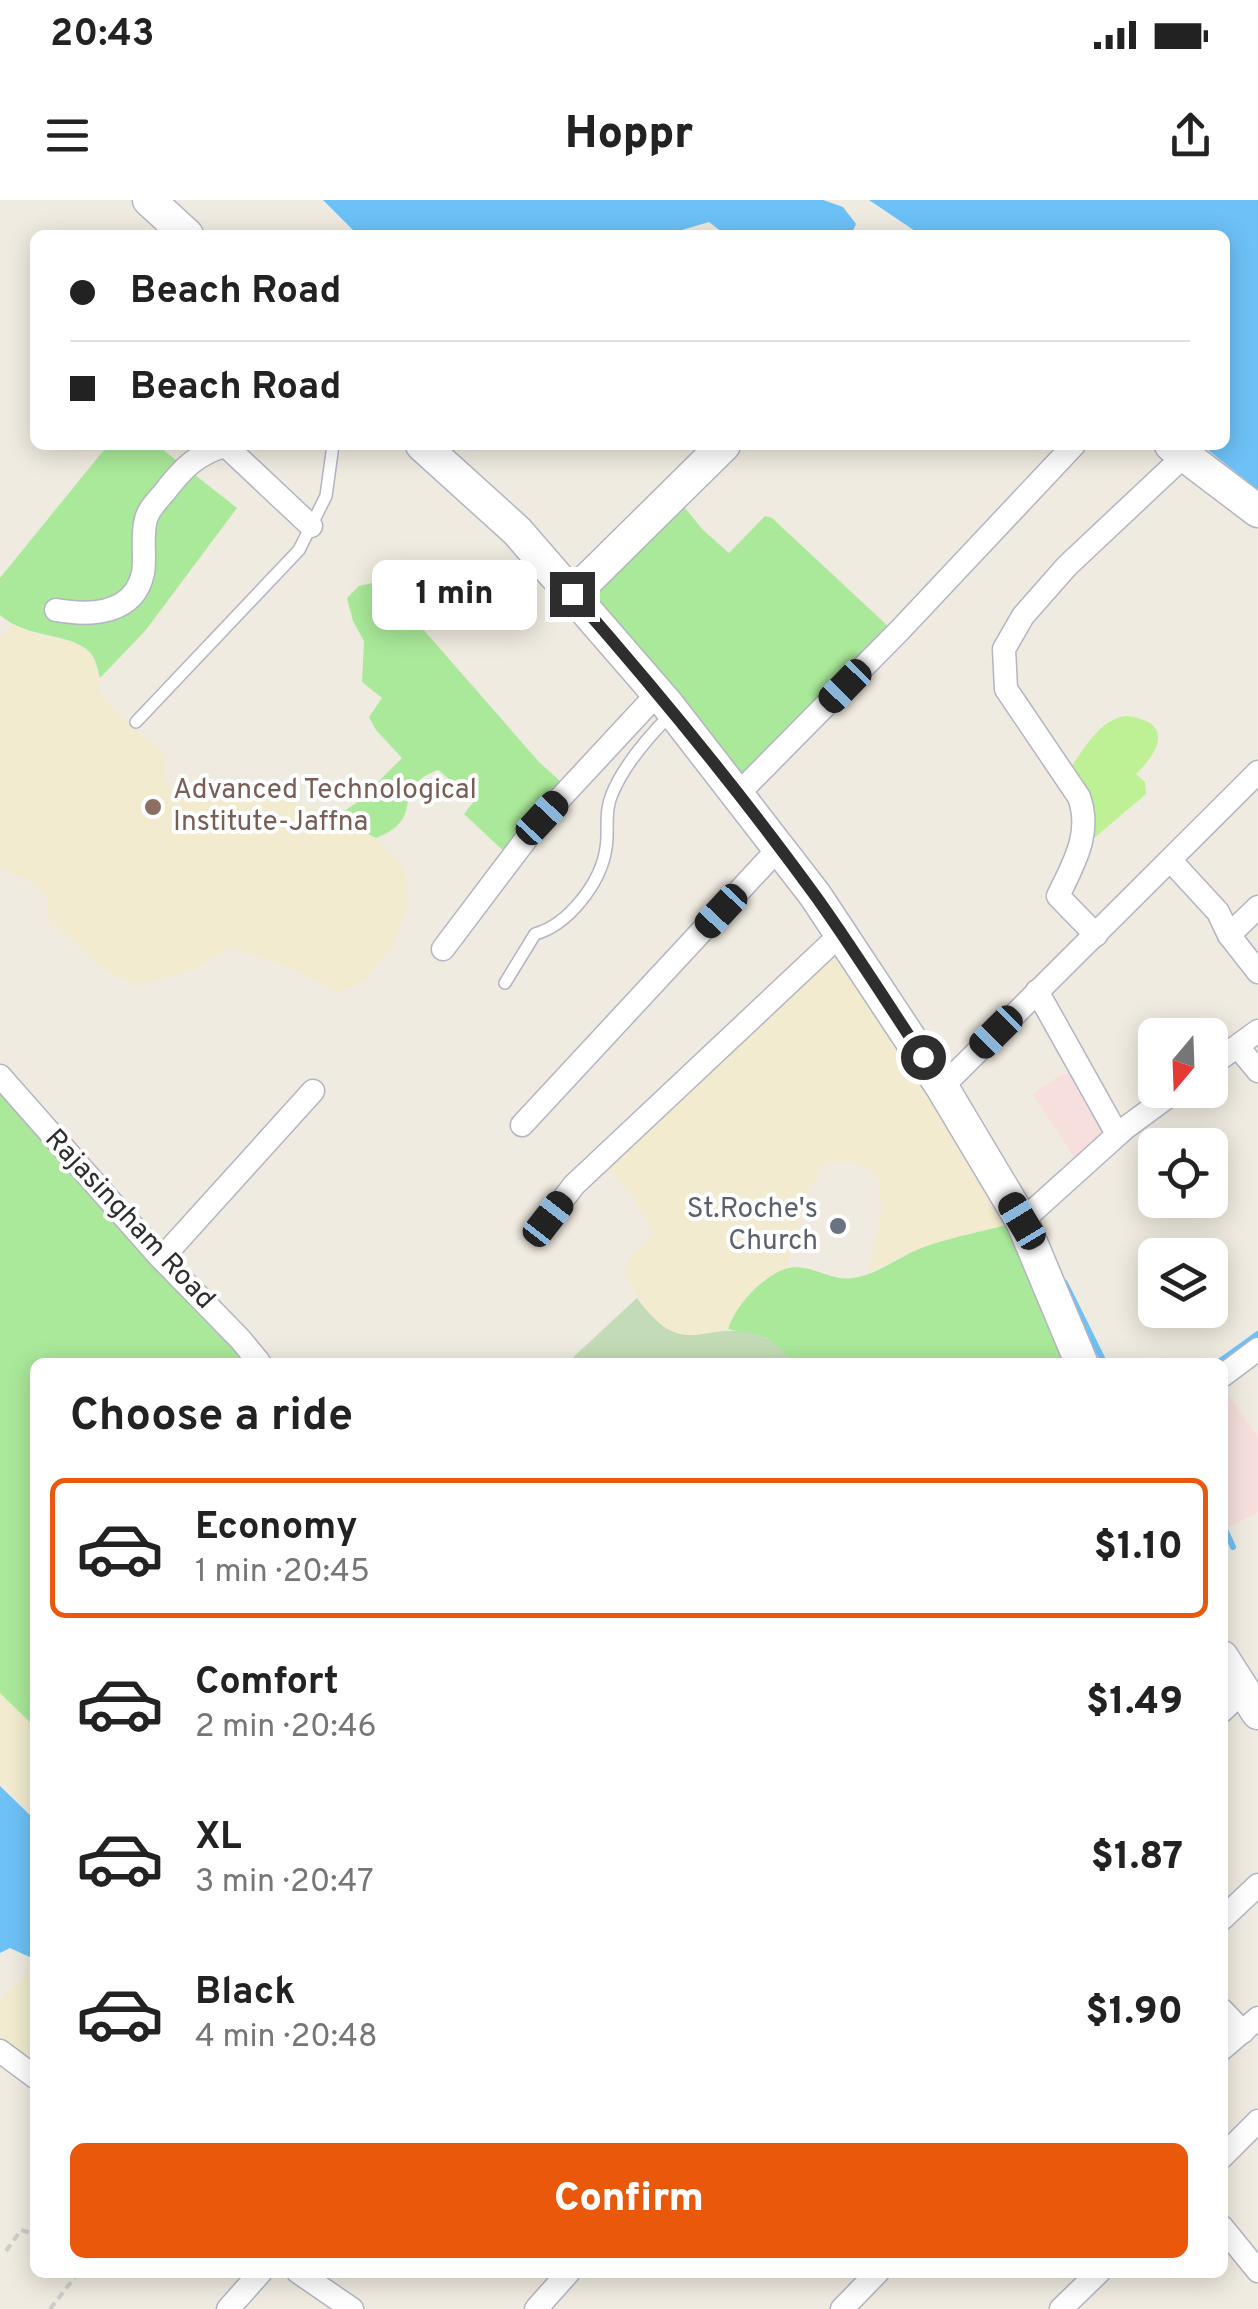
<!DOCTYPE html>
<meta charset="utf-8">
<style>
:root{--surface:#fff;--page:#f2f2f2;--text:#222;--muted:#767676;--line:#e0e0e0;--accent:#ea580c}
body{margin:0;font-family:Overpass,sans-serif;background:var(--page);color:var(--text);height:100vh;display:flex;flex-direction:column;font-size:38px;white-space:nowrap}
*{box-sizing:border-box;margin:0}
p{font-size:32px;color:var(--muted)}
.icon{flex:none;width:55px;height:55px;fill:none;stroke:currentColor;stroke-width:2;stroke-linecap:round;stroke-linejoin:round}
.map{position:relative;flex:1;overflow:hidden}
.sheet{position:absolute;left:30px;top:1158px;width:1198px;height:920px;display:flex;flex-direction:column;background:var(--surface);border-radius:15px;box-shadow:0 5px 25px #0003}
.sheet>*{flex:none}
.guide{position:absolute;left:30px;top:30px;width:1200px;height:220px;border-radius:15px;box-shadow:0 5px 25px #0003;display:grid;align-content:center;height:220px;padding:0 40px;background:var(--surface)}
.needle{width:65px;rotate:199deg}
.buttons{position:absolute;left:1138px;top:818px;display:grid;gap:20px}
.buttons a{display:grid;place-items:center;width:90px;height:90px;border-radius:15px;background:var(--surface);box-shadow:0 5px 25px #0003;font-size:50px}
.end{position:absolute;width:45px;height:45px;margin:-22px;border:12px solid #2e2e2e;background:#fff;box-shadow:0 0 0 5px #fff}
.from{border-radius:50%}
.bubble{position:absolute;height:70px;border-radius:15px;background:var(--surface);box-shadow:0 5px 25px #0003;font-size:32px;font-weight:800;line-height:70px;text-align:center}
.car{position:absolute;width:30px;height:60px;margin:-30px -15px;border-radius:12px;box-shadow:0 0 8px 2px #0007;background:linear-gradient(#222 24%,#8ab4d8 0 40%,#222 0 76%,#8ab4d8 0 86%,#222 0)}
.guide b{display:flex;align-items:center;gap:35px;height:95px;font-size:38px}
.guide b+b{border-top:2px solid var(--line)}
.guide i{width:25px;height:25px;background:var(--text)}
ul{padding:0;list-style:none}
li{display:flex;align-items:center;gap:30px;height:140px;margin:0 20px 15px;padding:0 20px;border:5px solid transparent;border-radius:15px}
li div{flex:1}
li b{display:block;font-size:38px}
li em{font-style:normal;font-weight:800}
li.selected{border-color:var(--accent)}
li>.icon{width:90px;height:90px;stroke-width:1.5}
h2{padding:0 40px;font-size:45px;line-height:120px}
.button{display:flex;gap:20px;margin-top:auto;padding:20px 40px}
.button a{flex:1;height:115px;border-radius:15px;background:var(--accent);color:#fff;font-size:40px;font-weight:800;line-height:115px;text-align:center}
.status{display:flex;justify-content:space-between;align-items:center;height:70px;padding:0 50px;background:var(--surface);direction:ltr}
.status svg{height:28px;fill:currentColor}
header{display:flex;justify-content:space-between;align-items:center;height:130px;padding:0 40px;background:var(--surface);font-size:45px;font-weight:800}
.map>svg:first-child{display:block}
</style>
<div class="status"><b>20:43</b><svg viewBox="0 0 49 12"><path d="M0 12V9h3v3zM5 12V6h3v6zM10 12V3h3v9zM15 12V0h3v12zM26 1h20v11H26zM47 4h2v5h-2z"/></svg></div>
<header><svg class="icon" aria-label="menu" viewBox="0 0 24 24"><path d="M4 6h16M4 12h16M4 18h16"/></svg>Hoppr<svg class="icon" aria-label="share" viewBox="0 0 24 24"><path d="M12 15V3M7 8l5-5 5 5M5 13v7h14v-7"/></svg></header>
<div class="map">
<svg width="1258" height="2109" viewBox="0 0 1258 2109">
<rect width="100%" height="100%" fill="#f0ebe0"/>
<g fill="#f2ebcf">
<polygon points="13,426 44,437 73,440 92,455 100,478 100,493 128,524 166,554 164,578 175,593 198,596 268,593 336,617 376,638 404,668 408,706 393,746 366,779 339,793 289,767 231,748 191,771 136,786 104,769 48,720 47,698 28,680 0,668 0,436"/>
<polygon points="842,733 1022,1021 922,1047 868,1073 881,1013 879,979 868,969 854,964 827,962 811,984 786,1068 742,1103 733,1115 728,1129 706,1135 683,1137 670,1132 647,1111 624,1072 629,1059 654,1033 633,998 602,960"/>
<polygon points="0,1493 35,1527 35,1618 0,1583"/>
<polygon points="35,1766 35,1877 0,1851 0,1800"/>
</g>
<g fill="#f6dfdd">
<polygon points="1079,872 1117,934 1081,968 1033,894 1062,874"/>
<polygon points="1223,1188 1258,1236 1258,1312 1223,1330"/>
</g>
<g fill="#aae999">
<path d="M108 245H157L237 308 145 431 100 478C98 471 96 460 92 455 76 432 27 440 0 415V378Z"/>
<polygon points="681,303 703,330 729,353 765,316 772,318 889,427 737,595 572,395"/>
<path d="M372 383 394 396 539 562 569 589 510 657 464 614 475 600 438 570C387 589 429 618 376 638L336 617 359 601 402 558 376 530 369 517 382 498 362 482 364 441 353 421 347 398 359 386Z"/>
<polygon points="0,876 259,1162 35,1162 35,1527 0,1493"/>
<path d="M1022 1021 1081 1162H794L767 1138 728 1129C735 1106 762 1077 785 1069 808 1061 830 1082 853 1078 878 1075 901 1055 924 1047 956 1036 990 1030 1022 1021Z"/>
</g>
<path fill="#c3dbb6" d="M637 1098C687 1167 704 1114 764 1137 775 1141 785 1154 794 1162H568Z"/>
<path fill="#bef195" d="M1127 516C1173 522 1161 550 1136 574L1145 582 1146 594 1080 650 1064 577C1081 555 1098 518 1127 516Z"/>
<g fill="#6dc1f7">
<polygon points="323,0 823,0 843,7 856,24 851,35 726,35 709,22 665,35 358,35"/>
<polygon points="869,0 1258,0 1258,290 1202,245 1225,245 1225,35 921,35"/>
<polygon points="0,1586 35,1620 34,1759 10,1748 0,1753"/>
</g>
<g fill="none" stroke-linecap="round" stroke-linejoin="round">
<g stroke="#6dc1f7" stroke-width="6">
<polyline points="1065,1083 1104,1162"/>
<polyline points="1219,1162 1258,1134"/>
<polyline points="1222,1323 1233,1347"/>
</g>
<defs>
<g id="lane">
<polyline points="136,522 299,350 326,296 333,245"/>
<path d="M505 783 535 734C568 725 601 683 606 648 609 631 604 612 612 594 624 565 650 535 672 513"/>
</g>
<g id="street">
<polyline points="226,246 311,326"/>
<path d="M56 410C91 416 134 415 143 373 146 355 141 338 146 319 149 309 156 302 163 294 182 269 197 253 228 245"/>
<polyline points="737,595 900,430 1074,245"/>
<polyline points="1171,661 1218,712 1229,735 1258,772"/>
<path d="M1096 735 1058 696C1074 663 1092 633 1079 597L1006 489 1004 449 1023 416 1067 366 1184 256"/>
<polyline points="1229,735 1258,707"/>
<polyline points="443,749 542,618 658,493"/>
<polyline points="1037,791 1117,934"/>
<polyline points="1238,847 1258,871"/>
<polyline points="1210,866 1258,831"/>
<polyline points="0,876 158,1055 240,1139 259,1162"/>
<polyline points="942,887 1258,572"/>
<polyline points="522,925 779,648"/>
<polyline points="548,1019 574,985 842,733"/>
<polyline points="1022,1021 1124,929 1177,890"/>
<polyline points="162,1058 313,891"/>
<polyline points="1222,1176 1258,1149"/>
<polyline points="1222,1511 1236,1498"/>
<polyline points="1222,1719 1258,1685"/>
<polyline points="1222,1810 1243,1832"/>
<polyline points="1222,1849 1258,1818"/>
<polyline points="0,1851 35,1877"/>
<polyline points="1222,1957 1258,1921"/>
<polyline points="1222,2027 1258,2071"/>
<polyline points="298,2072 352,2109"/>
<polyline points="228,2109 261,2072"/>
<polyline points="536,2109 569,2072"/>
<polyline points="842,2109 878,2072"/>
<polyline points="1061,2109 1099,2072"/>
</g>
<g id="secondary">
<polyline points="149,0 187,35"/>
<polyline points="422,245 517,331 543,361 667,504 815,695 942,887 1022,1021 1081,1162"/>
<polyline points="1171,245 1258,311"/>
<polyline points="572,395 724,245"/>
<polyline points="1222,1457 1258,1513"/>
</g>
</defs>
<use href="#lane" stroke="#b4b4c2" stroke-width="14"/>
<use href="#street" stroke="#b4b4c2" stroke-width="25"/>
<use href="#secondary" stroke="#b4b4c2" stroke-width="35"/>
<g stroke="#cdcdcd" stroke-width="4" stroke-dasharray="8 5" stroke-linecap="butt">
<polyline points="6,2051 21,2030 35,2034"/>
<polyline points="50,2109 79,2072"/>
</g>
<use href="#lane" stroke="#fff" stroke-width="11"/>
<use href="#street" stroke="#fff" stroke-width="22"/>
<use href="#secondary" stroke="#fff" stroke-width="32"/>
</g>
<g fill="none" stroke-linecap="round" stroke-linejoin="round">
<path stroke="#2e2e2e" stroke-width="12" d="M572 394C658 492 741 593 817 698 854 750 888 804 923 857"/>
</g>
<circle fill="#8d6e63" stroke="#fff" stroke-width="4" cx="153" cy="607" r="10"/>
<circle fill="#6b7280" stroke="#fff" stroke-width="4" cx="838" cy="1026" r="10"/>
<g text-anchor="middle" dominant-baseline="central" stroke-width="8" stroke-linejoin="round" paint-order="stroke">
<g font-size="28" fill="#785e54" stroke="#fff" text-anchor="start">
<text x="173" y="591">Advanced Technological<tspan x="173" dy="32">Institute-Jaffna</tspan></text>
</g>
<g font-size="28" fill="#5b616d" stroke="#fff" text-anchor="end">
<text x="818" y="1010">St.Roche's<tspan x="818" dy="32">Church</tspan></text>
</g>
<g font-size="28" fill="#2e2e2e" stroke="#fff">
<text transform="translate(129 1020) rotate(47)">Rajasingham Road</text>
</g>
</g>
</svg>
<div class="buttons">
<a><svg class="needle" viewBox="-14 -14 28 28"><path d="M0-13l5 13h-10z" fill="#e53935"/><path d="M0 13l5-13h-10z" fill="#767676"/></svg></a>
<a><svg class="icon" aria-label="locate" viewBox="0 0 24 24"><circle cx="12" cy="12" r="6"/><path d="M12 2v4M12 18v4M2 12h4M18 12h4"/></svg></a>
<a><svg class="icon" aria-label="layers" viewBox="0 0 24 24"><path d="M12 4l9 5-9 5-9-5zM3 14l9 5 9-5"/></svg></a>
</div>
<i class="end from" style="left:923px;top:857px"></i>
<i class="end" style="left:572px;top:394px"></i>
<div class="bubble" style="left:372px;top:360px;width:165px">1 min</div>
<i class="car" style="left:845px;top:486px;rotate:224deg"></i>
<i class="car" style="left:542px;top:618px;rotate:43deg"></i>
<i class="car" style="left:721px;top:711px;rotate:223deg"></i>
<i class="car" style="left:996px;top:832px;rotate:225deg"></i>
<i class="car" style="left:548px;top:1019px;rotate:38deg"></i>
<i class="car" style="left:1022px;top:1021px;rotate:329deg"></i>
<div class="guide">
<b><i class="from"></i>Beach Road</b>
<b><i></i>Beach Road</b>
</div>
<section class="sheet">
<h2>Choose a ride</h2>
<ul>
<li class="selected"><svg class="icon" aria-label="car" viewBox="0 0 24 24"><path d="M5 17H2v-5l4-1 3-4h7l3 4 3 1v5h-3M9 17h6M6 11h13"/><circle cx="7" cy="17" r="2"/><circle cx="17" cy="17" r="2"/></svg><div><b>Economy</b><p>1 min · 20:45</p></div><em>$1.10</em></li>
<li><svg class="icon" aria-label="car" viewBox="0 0 24 24"><path d="M5 17H2v-5l4-1 3-4h7l3 4 3 1v5h-3M9 17h6M6 11h13"/><circle cx="7" cy="17" r="2"/><circle cx="17" cy="17" r="2"/></svg><div><b>Comfort</b><p>2 min · 20:46</p></div><em>$1.49</em></li>
<li><svg class="icon" aria-label="car" viewBox="0 0 24 24"><path d="M5 17H2v-5l4-1 3-4h7l3 4 3 1v5h-3M9 17h6M6 11h13"/><circle cx="7" cy="17" r="2"/><circle cx="17" cy="17" r="2"/></svg><div><b>XL</b><p>3 min · 20:47</p></div><em>$1.87</em></li>
<li><svg class="icon" aria-label="car" viewBox="0 0 24 24"><path d="M5 17H2v-5l4-1 3-4h7l3 4 3 1v5h-3M9 17h6M6 11h13"/><circle cx="7" cy="17" r="2"/><circle cx="17" cy="17" r="2"/></svg><div><b>Black</b><p>4 min · 20:48</p></div><em>$1.90</em></li>
</ul>
<div class="button"><a>Confirm</a></div>
</section>
</div>
